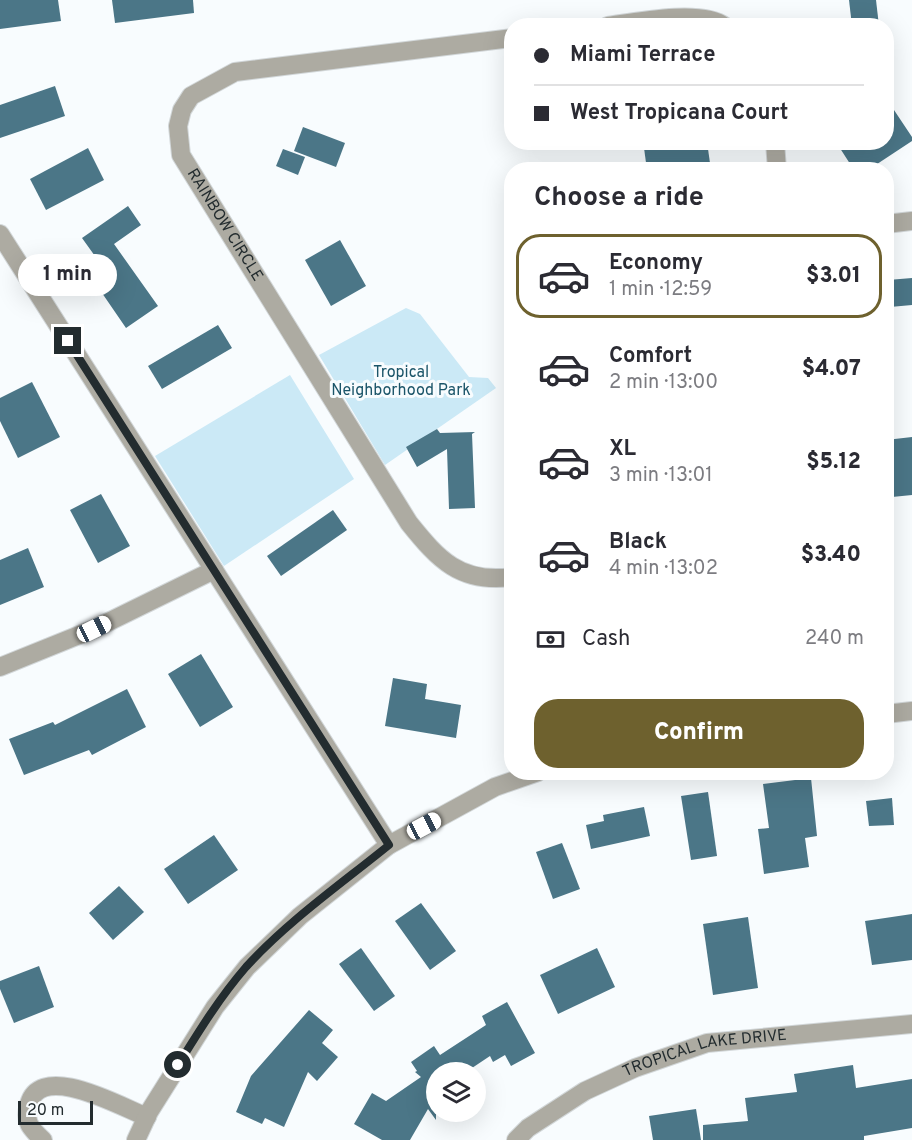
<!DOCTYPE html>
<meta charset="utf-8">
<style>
:root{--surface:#fff;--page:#f7f7f7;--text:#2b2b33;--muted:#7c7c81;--line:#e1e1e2;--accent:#6e612e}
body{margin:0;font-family:Overpass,sans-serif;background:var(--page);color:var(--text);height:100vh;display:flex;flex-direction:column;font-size:22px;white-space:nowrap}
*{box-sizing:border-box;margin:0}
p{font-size:20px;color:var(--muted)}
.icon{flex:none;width:33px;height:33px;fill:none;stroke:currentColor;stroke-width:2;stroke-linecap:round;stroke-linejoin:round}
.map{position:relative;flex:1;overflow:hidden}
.details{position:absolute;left:504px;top:162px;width:390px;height:618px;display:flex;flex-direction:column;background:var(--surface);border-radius:24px;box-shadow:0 6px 24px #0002}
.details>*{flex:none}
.top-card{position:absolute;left:504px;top:18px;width:390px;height:132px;border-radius:24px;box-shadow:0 6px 24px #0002;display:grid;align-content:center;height:132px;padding:0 30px;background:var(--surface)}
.tools{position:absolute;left:426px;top:1062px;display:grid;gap:12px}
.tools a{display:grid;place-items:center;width:60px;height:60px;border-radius:50%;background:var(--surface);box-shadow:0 6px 24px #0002;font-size:30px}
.scale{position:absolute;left:18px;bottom:15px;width:75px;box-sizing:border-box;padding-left:6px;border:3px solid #232c2f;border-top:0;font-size:16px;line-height:21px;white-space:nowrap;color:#232c2f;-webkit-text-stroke:4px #f8fcfe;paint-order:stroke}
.end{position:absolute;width:27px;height:27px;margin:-14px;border:8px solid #232c2f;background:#fff;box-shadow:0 0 0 3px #fff}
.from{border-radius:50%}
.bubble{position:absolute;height:42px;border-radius:21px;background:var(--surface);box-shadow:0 6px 24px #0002;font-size:20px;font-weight:800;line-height:42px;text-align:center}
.car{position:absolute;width:18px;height:36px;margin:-18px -9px;border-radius:8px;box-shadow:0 0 4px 2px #0007;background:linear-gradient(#fff 24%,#345 0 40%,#fff 0 76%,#345 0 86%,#fff 0)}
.top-card b{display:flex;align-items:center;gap:21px;height:57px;font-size:22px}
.top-card b+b{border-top:2px solid var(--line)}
.top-card i{width:15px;height:15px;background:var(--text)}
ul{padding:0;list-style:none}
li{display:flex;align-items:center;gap:18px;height:84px;margin:0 12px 9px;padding:0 18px;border:3px solid transparent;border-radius:24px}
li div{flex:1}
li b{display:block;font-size:22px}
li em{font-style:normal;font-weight:800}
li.active{border-color:var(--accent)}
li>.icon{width:54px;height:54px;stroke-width:1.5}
h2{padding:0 30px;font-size:27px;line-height:72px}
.pay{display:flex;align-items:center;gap:15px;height:66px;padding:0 30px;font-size:22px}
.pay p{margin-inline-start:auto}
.cta{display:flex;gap:12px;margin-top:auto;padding:12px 30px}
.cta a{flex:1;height:69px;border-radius:24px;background:var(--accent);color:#fff;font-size:24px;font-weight:800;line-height:69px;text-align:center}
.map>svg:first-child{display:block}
</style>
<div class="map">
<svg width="912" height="1140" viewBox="0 0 912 1140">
<rect width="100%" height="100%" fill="#f8fcfe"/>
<g fill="#cbe9f6">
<polygon points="406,308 420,314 469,377 488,378 496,388 385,465 319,355"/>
<polygon points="290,375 354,479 224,566 155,456"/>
</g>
<g fill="#4b7687">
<polygon points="0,0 58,0 61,21 0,29"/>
<polygon points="112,0 193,0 194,13 115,23"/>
<polygon points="849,0 876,0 879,26 852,26"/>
<polygon points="55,86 65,116 0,138 0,105"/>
<polygon points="886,98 912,137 912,141 868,170 854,170 836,142 886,142"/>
<polygon points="303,127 345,143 336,167 294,151"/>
<polygon points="684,142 707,142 711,170 647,170 644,148"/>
<polygon points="88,148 104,180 46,210 30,179"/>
<polygon points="283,149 305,157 298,175 276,166"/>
<polygon points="128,206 141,225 114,244 158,306 126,328 102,293 115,284 82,238"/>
<polygon points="340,240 366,286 331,306 305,260"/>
<polygon points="912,278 912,305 890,307 888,280"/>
<polygon points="218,325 232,348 162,389 148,366"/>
<polygon points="32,382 60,437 18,458 0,421 0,398"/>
<polygon points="437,429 440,433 475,432 472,434 475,508 449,509 447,449 417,467 406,447"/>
<polygon points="912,437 912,495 892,497 886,440"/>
<polygon points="101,494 130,546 98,563 70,510"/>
<polygon points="333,510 347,530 281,576 267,556"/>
<polygon points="28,548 44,587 0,605 0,560"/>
<polygon points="201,654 233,707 200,727 168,674"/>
<polygon points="393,678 427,684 425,699 461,705 456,738 385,726"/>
<polygon points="127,689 146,727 92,755 89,750 24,775 9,739 53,722 55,725"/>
<polygon points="811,778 817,836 805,838 809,867 764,874 758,829 769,828 763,784"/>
<polygon points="708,792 717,856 691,860 681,796"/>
<polygon points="892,798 894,825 869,826 866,801"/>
<polygon points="644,807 650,836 591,849 586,825 604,821 603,815"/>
<polygon points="214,835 238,870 188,904 164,869"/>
<polygon points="562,843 580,889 553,899 536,852"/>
<polygon points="119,886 144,912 113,940 89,913"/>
<polygon points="421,903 456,951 430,970 395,921"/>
<polygon points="912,914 912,960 872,965 865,921"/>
<polygon points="748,917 758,988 713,995 703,924"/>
<polygon points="361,948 395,996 374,1011 339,964"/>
<polygon points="597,948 615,987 558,1014 540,975"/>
<polygon points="39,966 54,1007 14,1023 0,989 0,981"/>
<polygon points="507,1002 535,1053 511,1066 505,1055 493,1062 490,1056 466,1072 436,1072 436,1120 428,1109 410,1140 382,1140 354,1124 372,1093 386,1101 421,1077 415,1072 417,1071 411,1062 434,1046 440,1055 486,1025 482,1016"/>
<polygon points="309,1010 333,1030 322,1043 338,1057 317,1081 308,1072 284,1127 265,1118 262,1124 236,1112 251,1076"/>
<polygon points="853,1065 856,1088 912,1079 912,1128 864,1136 864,1140 703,1140 703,1125 748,1121 745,1098 797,1092 794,1074"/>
<polygon points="696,1109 701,1140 653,1140 649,1116"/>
</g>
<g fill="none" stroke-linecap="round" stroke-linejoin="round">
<defs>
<g id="minor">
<path d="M608 26C635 22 702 9 724 26"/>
<path id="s1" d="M512 38 235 72 191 96 182 110 178 126 181 155 409 523C438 559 460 584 512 577"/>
<polyline points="775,142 777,170"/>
<polyline points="886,224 912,221"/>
<polyline points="0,234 389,845"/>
<polyline points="0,667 94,629 214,570"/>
<polyline points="886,714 912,711"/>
<path d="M43 1140C30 1128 24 1122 29 1104 41 1061 121 1107 147 1117"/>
<polyline points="136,1140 149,1112 215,1007 247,967 300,916 389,845 495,787 538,772"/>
<path id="s2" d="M516 1140 528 1128 585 1091 635 1068 707 1043 912 1024"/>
</g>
</defs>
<use href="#minor" stroke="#d2d7d9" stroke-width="20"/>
<use href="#minor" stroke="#adaba2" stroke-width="18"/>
</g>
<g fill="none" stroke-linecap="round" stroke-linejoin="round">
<path stroke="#232c2f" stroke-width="8" d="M68 341 389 845C341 884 288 921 246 967 220 997 199 1031 178 1065"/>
</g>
<g text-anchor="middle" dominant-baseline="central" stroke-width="6" stroke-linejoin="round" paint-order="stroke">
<g font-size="16" fill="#232c2f" stroke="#f8fcfe">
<text stroke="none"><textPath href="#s1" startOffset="474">RAINBOW CIRCLE</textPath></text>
<text stroke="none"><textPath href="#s2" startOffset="212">TROPICAL LAKE DRIVE</textPath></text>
</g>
<g font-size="16" fill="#1b5569" stroke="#f8fcfe">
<text x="401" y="373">Tropical<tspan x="401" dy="18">Neighborhood Park</tspan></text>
</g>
</g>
</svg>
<div class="tools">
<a><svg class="icon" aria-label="layers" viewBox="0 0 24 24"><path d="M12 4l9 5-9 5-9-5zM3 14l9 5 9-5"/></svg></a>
</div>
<div class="scale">20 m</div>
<i class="end from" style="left:178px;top:1065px"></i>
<i class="end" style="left:68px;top:341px"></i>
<div class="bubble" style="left:18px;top:254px;width:99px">1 min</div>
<i class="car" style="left:94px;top:629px;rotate:64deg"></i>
<i class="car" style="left:424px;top:826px;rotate:62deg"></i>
<div class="top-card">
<b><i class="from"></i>Miami Terrace</b>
<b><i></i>West Tropicana Court</b>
</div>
<section class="details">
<h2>Choose a ride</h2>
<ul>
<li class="active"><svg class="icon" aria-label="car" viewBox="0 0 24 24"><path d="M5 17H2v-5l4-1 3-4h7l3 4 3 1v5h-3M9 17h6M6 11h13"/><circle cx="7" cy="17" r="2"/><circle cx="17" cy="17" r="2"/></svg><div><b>Economy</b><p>1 min · 12:59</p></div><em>$3.01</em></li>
<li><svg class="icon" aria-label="car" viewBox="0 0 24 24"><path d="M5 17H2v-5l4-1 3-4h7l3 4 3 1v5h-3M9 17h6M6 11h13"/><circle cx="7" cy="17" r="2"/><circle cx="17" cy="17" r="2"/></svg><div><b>Comfort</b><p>2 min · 13:00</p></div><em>$4.07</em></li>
<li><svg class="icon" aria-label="car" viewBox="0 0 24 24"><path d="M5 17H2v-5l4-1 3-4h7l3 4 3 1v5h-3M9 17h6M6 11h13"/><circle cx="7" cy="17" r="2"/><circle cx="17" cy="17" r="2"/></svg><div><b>XL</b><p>3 min · 13:01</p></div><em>$5.12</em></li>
<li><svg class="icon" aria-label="car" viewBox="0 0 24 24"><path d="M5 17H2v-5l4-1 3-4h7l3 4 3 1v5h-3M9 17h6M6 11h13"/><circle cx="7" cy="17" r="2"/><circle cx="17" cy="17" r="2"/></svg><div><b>Black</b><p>4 min · 13:02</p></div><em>$3.40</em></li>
</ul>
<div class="pay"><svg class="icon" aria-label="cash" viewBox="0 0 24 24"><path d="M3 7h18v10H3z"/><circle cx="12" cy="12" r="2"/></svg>Cash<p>240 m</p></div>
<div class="cta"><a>Confirm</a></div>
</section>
</div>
